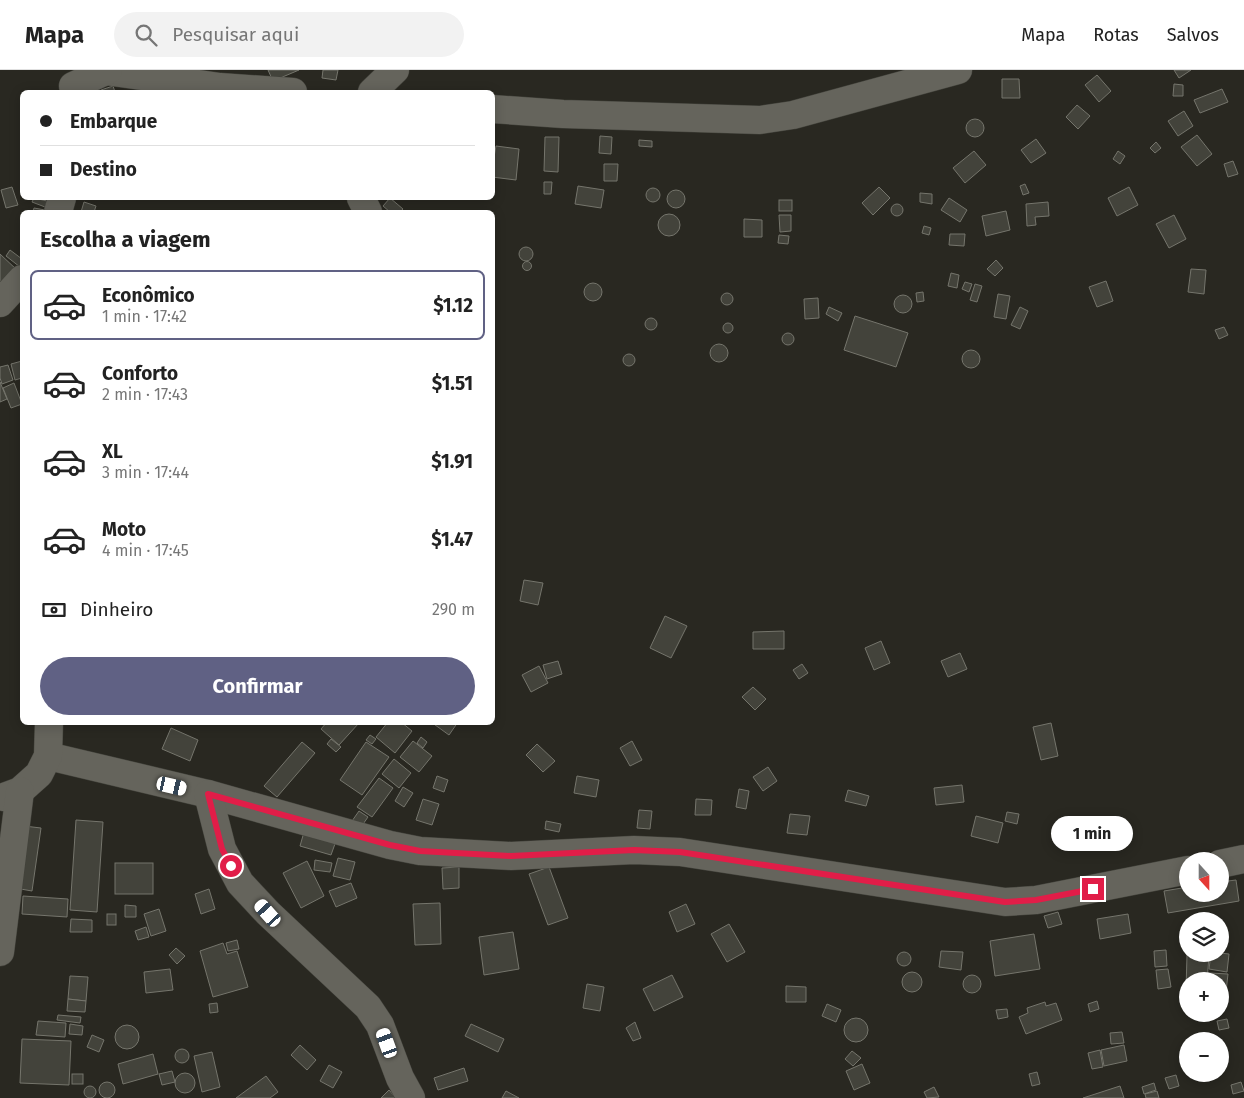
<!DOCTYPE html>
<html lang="pt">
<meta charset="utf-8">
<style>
:root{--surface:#fff;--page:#f2f2f2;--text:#222;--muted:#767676;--line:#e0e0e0;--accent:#606184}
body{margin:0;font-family:"Fira Sans",sans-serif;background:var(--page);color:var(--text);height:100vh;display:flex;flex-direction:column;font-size:19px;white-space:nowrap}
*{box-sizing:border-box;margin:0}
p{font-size:16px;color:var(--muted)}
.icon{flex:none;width:28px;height:28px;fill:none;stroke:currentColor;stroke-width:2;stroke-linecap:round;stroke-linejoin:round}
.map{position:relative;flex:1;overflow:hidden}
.panel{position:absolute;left:20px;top:140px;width:475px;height:515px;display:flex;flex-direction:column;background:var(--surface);border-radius:8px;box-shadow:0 2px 12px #0003}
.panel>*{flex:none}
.hud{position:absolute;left:20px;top:20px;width:475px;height:110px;border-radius:8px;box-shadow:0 2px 12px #0003;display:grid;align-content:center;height:110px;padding:0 20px;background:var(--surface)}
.needle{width:32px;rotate:159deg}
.controls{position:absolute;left:1179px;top:782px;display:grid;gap:10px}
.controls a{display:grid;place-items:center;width:50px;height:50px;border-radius:50%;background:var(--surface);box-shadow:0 2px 12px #0003;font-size:25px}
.end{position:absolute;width:22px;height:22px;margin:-11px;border:6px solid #e11d48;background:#fff;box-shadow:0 0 0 2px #fff}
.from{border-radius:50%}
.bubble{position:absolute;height:35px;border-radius:18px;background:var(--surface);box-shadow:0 2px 12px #0003;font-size:16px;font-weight:700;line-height:35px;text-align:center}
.car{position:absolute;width:15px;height:30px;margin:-15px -8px;border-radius:6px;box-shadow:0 0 4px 1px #0007;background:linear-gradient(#fff 24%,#345 0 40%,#fff 0 76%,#345 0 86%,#fff 0)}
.hud b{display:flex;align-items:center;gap:18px;height:48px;font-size:19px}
.hud b+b{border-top:1px solid var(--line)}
.hud i{width:12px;height:12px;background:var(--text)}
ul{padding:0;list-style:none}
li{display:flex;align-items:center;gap:15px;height:70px;margin:0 10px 8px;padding:0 10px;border:2px solid transparent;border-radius:8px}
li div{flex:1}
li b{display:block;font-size:19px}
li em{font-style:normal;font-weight:700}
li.selected{border-color:var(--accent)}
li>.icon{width:45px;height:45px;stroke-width:1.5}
h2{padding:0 20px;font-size:22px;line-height:60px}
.pay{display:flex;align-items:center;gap:12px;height:55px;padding:0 20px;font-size:19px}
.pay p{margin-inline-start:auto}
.action{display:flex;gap:10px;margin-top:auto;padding:10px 20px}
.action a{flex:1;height:58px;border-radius:30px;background:var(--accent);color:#fff;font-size:20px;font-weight:700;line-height:58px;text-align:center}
header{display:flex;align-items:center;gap:30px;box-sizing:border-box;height:70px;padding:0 25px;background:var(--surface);border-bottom:1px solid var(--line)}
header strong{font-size:24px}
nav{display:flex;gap:28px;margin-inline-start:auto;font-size:18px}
.search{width:350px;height:45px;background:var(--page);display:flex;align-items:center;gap:12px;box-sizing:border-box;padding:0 18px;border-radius:28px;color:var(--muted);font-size:19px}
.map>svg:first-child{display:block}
</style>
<header>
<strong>Mapa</strong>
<div class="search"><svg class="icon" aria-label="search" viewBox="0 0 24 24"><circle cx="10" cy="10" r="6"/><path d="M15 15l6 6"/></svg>Pesquisar aqui</div>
<nav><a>Mapa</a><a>Rotas</a><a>Salvos</a></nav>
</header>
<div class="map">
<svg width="1244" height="1028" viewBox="0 0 1244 1028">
<rect width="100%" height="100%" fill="#292821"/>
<g fill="#43433b" stroke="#75756c">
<polygon points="268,0 299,0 273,11"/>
<polygon points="323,0 338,0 336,10 322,8"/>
<polygon points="1174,0 1191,0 1179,8"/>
<polygon points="1097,5 1111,21 1099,32 1085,15"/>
<polygon points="1002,9 1019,9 1020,28 1002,28"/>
<polygon points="1174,14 1183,15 1183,26 1173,26"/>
<polygon points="113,16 115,22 101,22 101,20"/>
<polygon points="1222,19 1228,32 1200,43 1194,30"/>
<polygon points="1077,35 1090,46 1078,59 1066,47"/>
<polygon points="1184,41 1193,56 1178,66 1168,51"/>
<circle cx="975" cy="58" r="9"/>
<polygon points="1197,65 1212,84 1197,96 1181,77"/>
<polygon points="600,66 612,67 611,84 599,83"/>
<polygon points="545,67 559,67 558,102 544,101"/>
<polygon points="1036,69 1046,83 1031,93 1021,80"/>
<polygon points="639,70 652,71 652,77 639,76"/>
<polygon points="1156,72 1161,78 1155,83 1150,78"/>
<polygon points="496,76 519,79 516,110 492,107 492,86 494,87"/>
<polygon points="974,81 986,95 965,113 953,98"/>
<polygon points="1118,81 1125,86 1120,94 1113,89"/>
<polygon points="1233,91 1238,104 1228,107 1224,94"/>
<polygon points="604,94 618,94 617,111 604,111"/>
<polygon points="544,112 552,112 551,124 544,124"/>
<polygon points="1025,114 1029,123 1023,125 1020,116"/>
<polygon points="578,116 604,120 601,138 575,134"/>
<polygon points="12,117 18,135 6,138 1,120"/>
<polygon points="879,117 890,128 873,145 862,133"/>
<polygon points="1129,117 1138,135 1117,146 1108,128"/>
<circle cx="653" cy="125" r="7"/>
<circle cx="676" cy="129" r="9"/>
<polygon points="920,123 932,124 932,134 920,132"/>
<polygon points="34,128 47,131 45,137 32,132"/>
<polygon points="390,128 403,139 400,142 390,142 383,136"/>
<polygon points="949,128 967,140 960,152 941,140"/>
<rect x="779" y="130" width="13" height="11"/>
<polygon points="84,132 96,136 94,142 81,142"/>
<polygon points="1048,132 1049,146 1035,147 1036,155 1027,156 1026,134"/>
<circle cx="897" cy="140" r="6"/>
<polygon points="34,138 45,140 45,142 33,142"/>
<polygon points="1006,141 1010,160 986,166 982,146"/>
<circle cx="669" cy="155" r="11"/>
<polygon points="779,145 791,145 791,161 780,162"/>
<polygon points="1174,145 1186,169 1169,178 1156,154"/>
<polygon points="744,149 762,150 762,167 744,167"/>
<polygon points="924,156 931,158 929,165 922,163"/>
<polygon points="950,164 965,164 964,176 949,175"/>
<polygon points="779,165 789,166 788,174 778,173"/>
<circle cx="526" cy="184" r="7"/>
<polygon points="10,180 22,189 22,194 20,197 6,186"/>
<polygon points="0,184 17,200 0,217"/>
<polygon points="996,190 1003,198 995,206 987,199"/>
<circle cx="527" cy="196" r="4.5"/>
<polygon points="1191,199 1206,200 1204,224 1188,222"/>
<polygon points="951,203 959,205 957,218 948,216"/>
<polygon points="1106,211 1113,231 1097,237 1089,217"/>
<polygon points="965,212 972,214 969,222 962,219"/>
<circle cx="593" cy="222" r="9"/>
<polygon points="975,214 982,216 977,232 970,230"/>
<polygon points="923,222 924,231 917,232 916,223"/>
<circle cx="727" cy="229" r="6"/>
<polygon points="998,224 1010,226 1006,249 994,247"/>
<circle cx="903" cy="234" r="9"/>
<polygon points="818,228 819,248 805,249 804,229"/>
<polygon points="829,237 842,243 838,251 826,244"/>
<polygon points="1020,237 1028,241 1020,259 1011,255"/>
<polygon points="855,246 908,263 896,297 844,280"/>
<circle cx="651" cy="254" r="6"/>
<circle cx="728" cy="258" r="5"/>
<polygon points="1224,257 1228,265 1219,269 1215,260"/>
<circle cx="788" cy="269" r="6"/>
<circle cx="719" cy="283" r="9"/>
<circle cx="971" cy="289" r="9"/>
<circle cx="629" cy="290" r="6"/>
<polygon points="22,291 22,308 15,310 11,294"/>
<polygon points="8,295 13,310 2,314 0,308 0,297"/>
<polygon points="0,312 7,329 0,332"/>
<polygon points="14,313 22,334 11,338 3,318"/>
<polygon points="524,510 543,513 538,535 520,531"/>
<polygon points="665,546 687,556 671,588 650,578"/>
<polygon points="784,561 784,579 753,579 753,562"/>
<polygon points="881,571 890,593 874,600 865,578"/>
<polygon points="960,583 967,599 948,607 941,591"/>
<polygon points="558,591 562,604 547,609 543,595"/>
<polygon points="802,594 808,603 799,609 793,600"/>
<polygon points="539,596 548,613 531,622 522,605"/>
<polygon points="753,617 766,629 755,640 742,627"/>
<polygon points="327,652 359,652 359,653 339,675 321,659"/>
<polygon points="388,652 401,652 412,661 395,683 376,667"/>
<polygon points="431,652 458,652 449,665"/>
<polygon points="1051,653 1058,686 1041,690 1033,657"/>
<polygon points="171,658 198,670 190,691 162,679"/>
<polygon points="370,665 376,669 372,674 366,670"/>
<polygon points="421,667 427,672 423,678 417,673"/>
<polygon points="331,669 341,677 336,682 327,674"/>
<polygon points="413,671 432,686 419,702 400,687"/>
<polygon points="632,671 642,690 630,696 620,678"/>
<polygon points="302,672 315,683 277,727 264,716"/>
<polygon points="366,672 389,687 362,725 340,710"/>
<polygon points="537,674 555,691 543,702 526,685"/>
<polygon points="394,689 411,703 399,718 382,704"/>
<polygon points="768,697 777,711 763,721 753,707"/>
<polygon points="437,706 448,710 444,722 433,718"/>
<polygon points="577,706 599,710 596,727 574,723"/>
<polygon points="379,708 393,718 372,747 357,737"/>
<polygon points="962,715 964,732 936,735 934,718"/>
<polygon points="403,717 413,723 404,737 395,731"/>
<polygon points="739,719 749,721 746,739 736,737"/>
<polygon points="848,720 869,726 866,736 845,731"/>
<polygon points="423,729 439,734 432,755 416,750"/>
<polygon points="696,729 712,730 711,745 695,745"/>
<polygon points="639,740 652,741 650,759 637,758"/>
<polygon points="359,741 368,747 361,757 352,751"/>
<polygon points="1007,742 1019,744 1017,754 1005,751"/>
<polygon points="790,744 810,746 807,765 787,763"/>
<polygon points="976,746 1003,753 998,773 971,766"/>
<polygon points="76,750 103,752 97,842 70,840"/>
<polygon points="546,751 561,754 559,762 545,759"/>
<polygon points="24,756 41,758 32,821 15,818"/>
<polygon points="304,762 336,771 331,785 300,776"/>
<polygon points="338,788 355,792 350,810 333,806"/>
<polygon points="315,790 332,793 330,802 314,800"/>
<polygon points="307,791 324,826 301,838 283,803"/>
<rect x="115" y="793" width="38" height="31"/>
<polygon points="459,797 459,818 443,819 442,798"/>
<polygon points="549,797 568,848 548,855 529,804"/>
<polygon points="1236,810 1239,831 1168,843 1164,821 1188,817 1188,824 1220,824 1220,812"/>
<polygon points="351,813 357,828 336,837 329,821"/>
<polygon points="209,819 215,839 201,844 195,824"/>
<polygon points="23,826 68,829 67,847 22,844"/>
<polygon points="440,833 441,874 415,875 413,834"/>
<polygon points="686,834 695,854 677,862 669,842"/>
<polygon points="125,835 136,836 136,847 125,847"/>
<polygon points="159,839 166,861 151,866 144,844"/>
<polygon points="1058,842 1062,854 1048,858 1044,846"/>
<rect x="107" y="844" width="9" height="11"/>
<polygon points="1128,844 1131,863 1100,869 1097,849"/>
<polygon points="71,849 92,850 92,862 70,862"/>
<polygon points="729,854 745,882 727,892 711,864"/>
<polygon points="146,857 149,867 138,870 135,861"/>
<polygon points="513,862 519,899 484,905 479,867"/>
<polygon points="1034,864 1040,899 995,906 990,871"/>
<polygon points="237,870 239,879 228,881 226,873"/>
<polygon points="223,873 227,884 237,881 248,917 213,927 200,881"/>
<polygon points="176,878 185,886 177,894 169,885"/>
<polygon points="1166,880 1167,896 1155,897 1154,881"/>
<polygon points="941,881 963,882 961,900 939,897"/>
<circle cx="904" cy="889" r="7"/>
<polygon points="1220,883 1229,884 1227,902 1209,899 1211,884"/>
<polygon points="1187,885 1209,886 1207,911 1188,911 1188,920 1186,920"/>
<polygon points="170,899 173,920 146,923 144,902"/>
<polygon points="1168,899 1171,917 1158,919 1156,900"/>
<circle cx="912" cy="912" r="10"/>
<polygon points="1210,903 1228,904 1226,922 1220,922 1220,911 1209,911"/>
<polygon points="672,905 683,927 654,941 643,919"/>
<circle cx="972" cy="914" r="9"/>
<polygon points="70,906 88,907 86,931 68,929"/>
<polygon points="587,914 604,917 600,941 583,938"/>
<polygon points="786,916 806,917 806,932 786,932"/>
<polygon points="1181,926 1188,927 1188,935 1181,935"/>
<polygon points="68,929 86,931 85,942 67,941"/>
<polygon points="1097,931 1099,939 1090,942 1088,934"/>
<polygon points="1045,932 1046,936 1056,933 1062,950 1026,964 1019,947 1028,943 1027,938"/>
<polygon points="217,933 218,942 210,943 209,934"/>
<polygon points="827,934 841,940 836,952 822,946"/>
<polygon points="1007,939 1008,947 998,949 996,940"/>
<polygon points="58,945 81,947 80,953 57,950"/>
<circle cx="856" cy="960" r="12"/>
<polygon points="1227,949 1229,958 1219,960 1217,951"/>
<polygon points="38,951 66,953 65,967 36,965"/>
<polygon points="635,952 641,968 633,971 626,958"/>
<polygon points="70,954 83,956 82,965 69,964"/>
<polygon points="471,954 504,969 498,982 465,966"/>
<circle cx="127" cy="967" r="12"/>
<polygon points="1122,962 1124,973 1111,974 1110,963"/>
<polygon points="92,965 104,970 99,982 87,977"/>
<polygon points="22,969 71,971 69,1015 20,1013"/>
<polygon points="300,975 316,990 307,1000 291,985"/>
<polygon points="1124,975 1127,991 1104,996 1101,980"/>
<circle cx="182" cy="986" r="7"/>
<polygon points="1100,980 1103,997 1092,999 1088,983"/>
<polygon points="852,981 861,988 853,996 845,989"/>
<polygon points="212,982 220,1017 202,1022 194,986"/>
<polygon points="153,984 158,1004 123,1014 118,994"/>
<polygon points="862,994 870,1013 854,1020 846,1001"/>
<polygon points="329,995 342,1002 333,1018 320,1011"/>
<polygon points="464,998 468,1011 438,1020 434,1008"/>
<polygon points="172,1001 175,1012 162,1015 159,1004"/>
<polygon points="1037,1002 1040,1014 1032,1016 1029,1004"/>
<circle cx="185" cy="1013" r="10"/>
<rect x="72" y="1004" width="11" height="10"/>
<polygon points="1176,1005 1179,1016 1169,1019 1165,1008"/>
<polygon points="266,1006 278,1022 270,1028 236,1028"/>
<circle cx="107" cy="1020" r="8"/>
<polygon points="1241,1012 1244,1021 1233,1024 1231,1015"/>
<polygon points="1154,1013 1156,1020 1144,1024 1142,1017"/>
<circle cx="90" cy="1022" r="6"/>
<polygon points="1120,1016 1124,1028 1083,1028"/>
<polygon points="934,1017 939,1027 927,1028 924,1022"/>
<polygon points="389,1020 396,1028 381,1028"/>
<polygon points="506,1021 519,1028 502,1028"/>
<polygon points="1157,1021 1159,1028 1146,1028 1145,1024"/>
</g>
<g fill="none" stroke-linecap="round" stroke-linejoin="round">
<defs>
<g id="minor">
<polyline points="105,1 220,17 293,22"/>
<polyline points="73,16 108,0"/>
<polyline points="372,22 395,0"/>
<polyline points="492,39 563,44 760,50 793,45 958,0"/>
<polyline points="361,128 368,142"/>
<polyline points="58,142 62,128"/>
<polyline points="0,233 22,209"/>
<polyline points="48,686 208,724 390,775 420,781 511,786 634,780 680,782 1005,832 1036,830 1188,800"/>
<polyline points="208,724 222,779 240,813 268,843 368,937 380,955 400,1008 411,1028"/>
<polyline points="4,727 20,721 39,704 48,686 49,652"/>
<polyline points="1220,794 1244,789"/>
<polyline points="0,882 20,721"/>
</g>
</defs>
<use href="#minor" stroke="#43433c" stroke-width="29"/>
<use href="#minor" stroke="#65645c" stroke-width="28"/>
</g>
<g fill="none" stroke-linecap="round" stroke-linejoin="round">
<polyline stroke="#e11d48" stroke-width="6" points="231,796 222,779 208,724 390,775 420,781 511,786 634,780 680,782 1005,832 1036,830 1093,819"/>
</g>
</svg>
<div class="controls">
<a><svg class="needle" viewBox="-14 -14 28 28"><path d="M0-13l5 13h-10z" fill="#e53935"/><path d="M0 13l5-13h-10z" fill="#767676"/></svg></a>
<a><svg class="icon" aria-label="layers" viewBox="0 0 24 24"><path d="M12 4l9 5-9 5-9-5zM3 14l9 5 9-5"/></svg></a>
<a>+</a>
<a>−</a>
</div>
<i class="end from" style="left:231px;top:796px"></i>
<i class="end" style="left:1093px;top:819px"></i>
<div class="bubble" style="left:1051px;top:746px;width:82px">1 min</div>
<i class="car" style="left:172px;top:716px;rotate:103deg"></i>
<i class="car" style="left:268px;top:843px;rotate:318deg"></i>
<i class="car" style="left:387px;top:973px;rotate:340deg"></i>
<div class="hud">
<b><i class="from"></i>Embarque</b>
<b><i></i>Destino</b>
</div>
<section class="panel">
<h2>Escolha a viagem</h2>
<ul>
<li class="selected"><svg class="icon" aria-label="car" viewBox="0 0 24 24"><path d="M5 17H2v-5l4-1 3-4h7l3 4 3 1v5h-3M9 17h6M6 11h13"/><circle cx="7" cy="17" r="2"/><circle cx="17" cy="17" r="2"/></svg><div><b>Econômico</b><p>1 min · 17:42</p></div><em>$1.12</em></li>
<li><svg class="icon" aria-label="car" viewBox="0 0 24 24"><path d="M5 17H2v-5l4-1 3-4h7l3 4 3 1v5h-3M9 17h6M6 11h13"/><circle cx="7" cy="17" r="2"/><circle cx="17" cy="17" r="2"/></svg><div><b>Conforto</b><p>2 min · 17:43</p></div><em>$1.51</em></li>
<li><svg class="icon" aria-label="car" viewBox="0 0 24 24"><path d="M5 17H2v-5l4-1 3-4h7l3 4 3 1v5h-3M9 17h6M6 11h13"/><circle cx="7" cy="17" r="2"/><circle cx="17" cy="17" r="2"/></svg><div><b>XL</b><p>3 min · 17:44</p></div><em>$1.91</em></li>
<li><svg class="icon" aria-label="car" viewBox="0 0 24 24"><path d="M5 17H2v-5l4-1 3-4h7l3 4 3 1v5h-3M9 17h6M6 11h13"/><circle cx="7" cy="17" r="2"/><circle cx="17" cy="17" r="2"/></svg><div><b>Moto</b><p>4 min · 17:45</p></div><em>$1.47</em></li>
</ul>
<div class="pay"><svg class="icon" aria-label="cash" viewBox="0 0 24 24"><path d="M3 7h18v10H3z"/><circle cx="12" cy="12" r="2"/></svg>Dinheiro<p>290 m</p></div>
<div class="action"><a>Confirmar</a></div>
</section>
</div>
